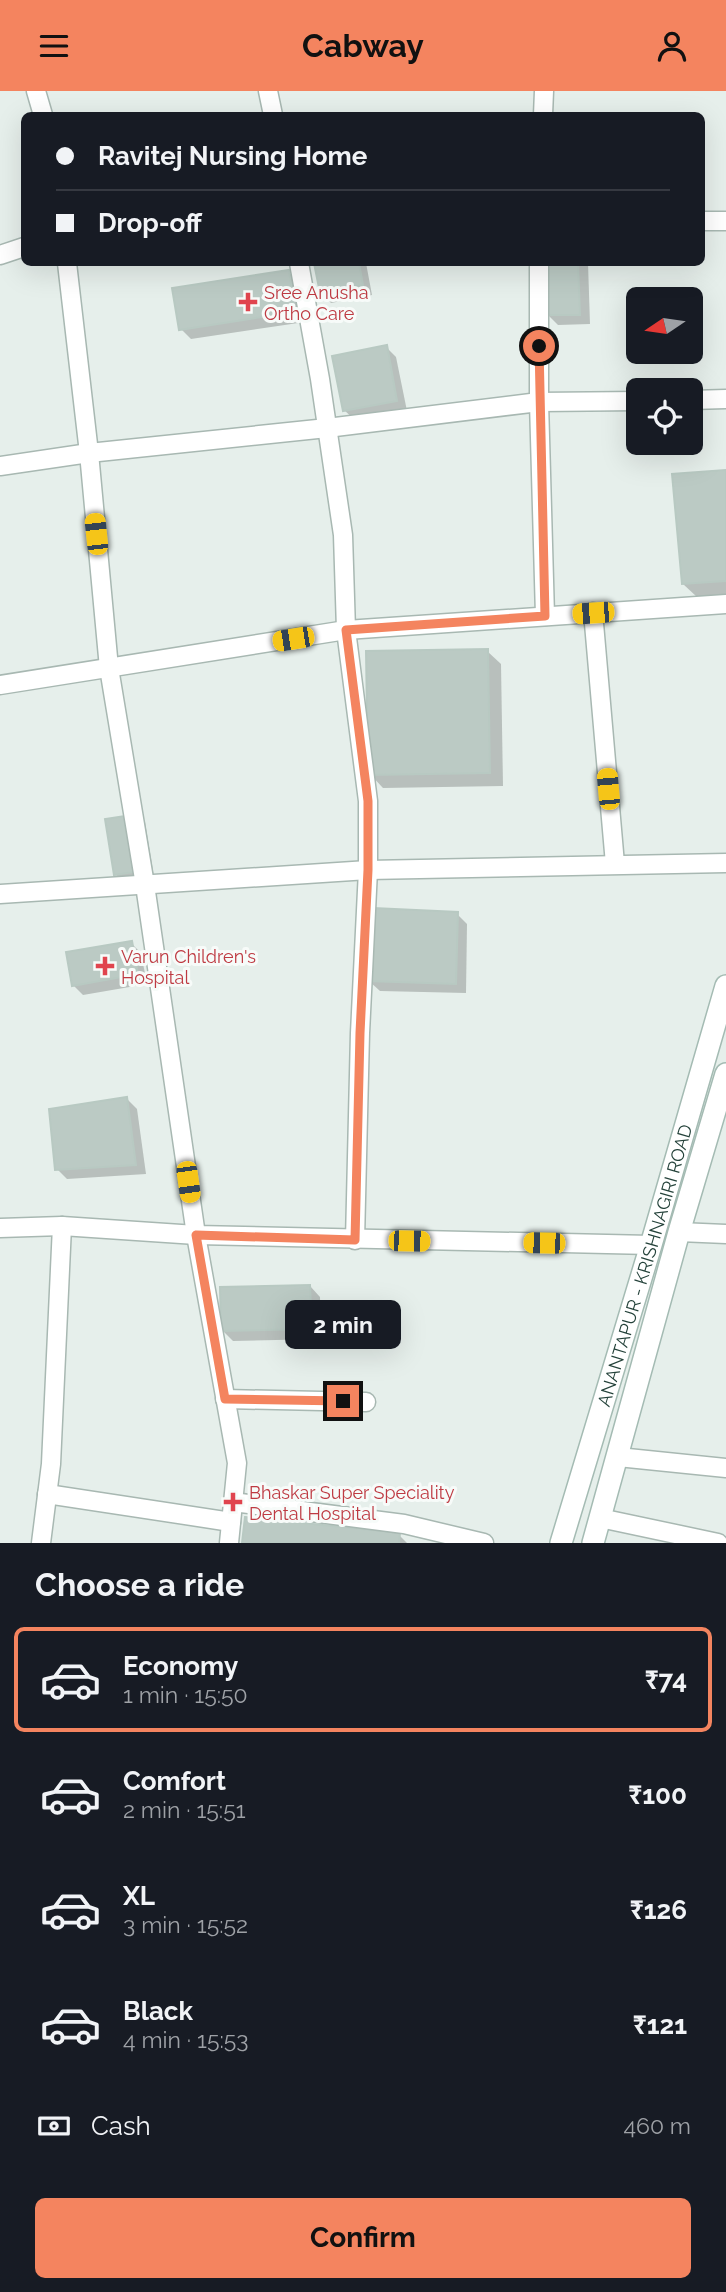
<!DOCTYPE html>
<meta charset="utf-8">
<style>
:root{--surface:#171b24;--page:#20242c;--text:#f1f3f6;--muted:#9ea1a6;--line:#363941;--accent:#f4845f}
body{margin:0;font-family:Raleway,sans-serif;background:var(--page);color:var(--text);height:100vh;display:flex;flex-direction:column;font-size:26px;white-space:nowrap}
*{box-sizing:border-box;margin:0}
p{font-size:23px;color:var(--muted)}
.icon{flex:none;width:38px;height:38px;fill:none;stroke:currentColor;stroke-width:2;stroke-linecap:round;stroke-linejoin:round}
.map{position:relative;height:1452px;overflow:hidden}
.details{display:flex;flex-direction:column;background:var(--surface);flex:1}
.details>*{flex:none}
.top-card{position:absolute;left:21px;top:21px;width:684px;height:154px;border-radius:10px;box-shadow:0 7px 28px #0002;display:grid;align-content:center;height:154px;padding:0 35px;background:var(--surface)}
.needle{width:46px;rotate:257deg}
.buttons{position:absolute;left:626px;top:196px;display:grid;gap:14px}
.buttons a{display:grid;place-items:center;width:77px;height:77px;border-radius:10px;background:var(--surface);box-shadow:0 7px 28px #0002;font-size:35px}
.end{position:absolute;width:32px;height:32px;margin:-16px;border:9px solid #f4845f;background:#111;box-shadow:0 0 0 4px #111}
.from{border-radius:50%}
.bubble{position:absolute;height:49px;border-radius:10px;background:var(--surface);box-shadow:0 7px 28px #0002;font-size:23px;font-weight:700;line-height:49px;text-align:center}
.car{position:absolute;width:21px;height:42px;margin:-21px -10px;border-radius:9px;box-shadow:0 0 5px 2px #0007;background:linear-gradient(#f5c518 24%,#345 0 40%,#f5c518 0 76%,#345 0 86%,#f5c518 0)}
.top-card b{display:flex;align-items:center;gap:24px;height:66px;font-size:26px}
.top-card b+b{border-top:2px solid var(--line)}
.top-card i{width:18px;height:18px;background:var(--text)}
ul{padding:0;list-style:none}
li{display:flex;align-items:center;gap:21px;height:105px;margin:0 14px 10px;padding:0 21px;border:4px solid transparent;border-radius:10px}
li div{flex:1}
li b{display:block;font-size:26px}
li em{font-style:normal;font-weight:700}
li.selected{border-color:var(--accent)}
li>.icon{width:63px;height:63px;stroke-width:1.5}
h2{padding:0 35px;font-size:32px;line-height:84px}
.pay{display:flex;align-items:center;gap:18px;height:77px;padding:0 35px;font-size:26px}
.pay p{margin-inline-start:auto}
.action{display:flex;gap:14px;margin-top:auto;padding:14px 35px}
.action a{flex:1;height:80px;border-radius:10px;background:var(--accent);color:#111;font-size:28px;font-weight:700;line-height:80px;text-align:center}
header{display:flex;justify-content:space-between;align-items:center;height:91px;padding:0 35px;background:var(--accent);color:#111;font-size:32px;font-weight:700}
.map>svg:first-child{display:block}
</style>
<header><svg class="icon" aria-label="menu" viewBox="0 0 24 24"><path d="M4 6h16M4 12h16M4 18h16"/></svg>Cabway<svg class="icon" aria-label="person" viewBox="0 0 24 24"><circle cx="12" cy="8" r="4"/><path d="M4 21q1-7 8-7t8 7"/></svg></header>
<div class="map">
<svg width="726" height="1452" viewBox="0 0 726 1452">
<rect width="100%" height="100%" fill="#e6efeb"/>
<g fill="#0003">
<polygon points="316,172 366,172 372,204 331,212 321,201"/>
<polygon points="547,172 588,172 590,233 558,234 548,224"/>
<polygon points="288,181 299,191 305,231 191,248 181,238"/>
<polygon points="386,256 396,266 407,320 355,329 344,319"/>
<polygon points="726,380 726,504 697,506 683,493"/>
<polygon points="487,560 501,573 503,695 383,697 370,683"/>
<polygon points="138,724 145,731 154,786 123,790 116,784"/>
<polygon points="457,823 467,833 466,902 380,900 369,890"/>
<polygon points="131,852 141,862 147,893 83,904 73,894"/>
<polygon points="127,1008 137,1018 146,1083 67,1088 57,1078"/>
<polygon points="310,1195 320,1206 321,1248 233,1250 223,1240"/>
<polygon points="246,1428 399,1444 407,1452 244,1452"/>
</g>
<g fill="#bbcac4" stroke="#b8c9c2" stroke-width="2">
<polygon points="314,172 359,172 363,194 320,202"/>
<polygon points="545,172 578,172 580,224 546,224"/>
<polygon points="289,179 295,221 179,239 172,197"/>
<polygon points="387,254 397,310 343,320 332,265"/>
<polygon points="726,379 726,490 682,493 672,383"/>
<polygon points="488,558 490,682 368,684 366,560"/>
<polygon points="139,723 148,779 114,784 105,728"/>
<polygon points="373,817 458,821 456,893 367,890"/>
<polygon points="132,850 138,883 72,895 66,861"/>
<polygon points="127,1006 136,1074 55,1079 49,1018"/>
<polygon points="310,1194 312,1238 221,1240 220,1196"/>
<polygon points="245,1426 400,1442 399,1452 242,1452"/>
</g>
<g fill="none" stroke-linecap="round" stroke-linejoin="round">
<defs>
<g id="minor">
<polyline points="36,0 43,24"/>
<polyline points="268,0 273,24"/>
<polyline points="543,24 544,0"/>
<polyline points="702,130 726,130"/>
<polyline points="0,164 24,156"/>
<polyline points="67,172 89,362 109,577 145,794 196,1144 237,1372 229,1452"/>
<polyline points="299,172 320,288 343,444 346,539 368,710 368,779 360,942 355,1149"/>
<polyline points="539,172 539,311 545,525"/>
<polyline points="691,309 726,308"/>
<polyline points="0,375 89,362 327,337 539,311 639,310"/>
<polyline points="593,521 615,773"/>
<polyline points="0,594 346,539 726,513"/>
<polyline points="0,803 368,779 726,772"/>
<polyline points="0,1137 62,1135 196,1144 651,1154"/>
<polyline points="679,1141 726,1143"/>
<polyline points="225,1308 366,1311"/>
<polyline points="618,1366 726,1377"/>
<polyline points="47,1403 231,1431"/>
<polyline points="233,1411 404,1433 484,1452"/>
<polyline points="600,1427 718,1452"/>
<polyline points="41,1452 51,1373 62,1135"/>
</g>
<g id="secondary">
<path id="s1" d="M561 1452 651 1154 726 895"/>
<polyline points="593,1452 679,1141 726,983"/>
</g>
</defs>
<use href="#minor" stroke="#a8b8b2" stroke-width="21"/>
<use href="#secondary" stroke="#a4bbb3" stroke-width="24"/>
<use href="#minor" stroke="#fff" stroke-width="18"/>
<use href="#secondary" stroke="#fff" stroke-width="21"/>
</g>
<g fill="none" stroke-linecap="round" stroke-linejoin="round">
<polyline stroke="#f4845f" stroke-width="9" points="343,1310 225,1308 196,1144 355,1149 360,942 368,779 368,710 346,539 545,525 539,255"/>
</g>
<g fill="#e0444e" stroke="#f7fbf9" stroke-width="2.5">
<path d="M244.5 200.5h7v7h7v7h-7v7h-7v-7h-7v-7h7z"/>
<path d="M101.5 864.5h7v7h7v7h-7v7h-7v-7h-7v-7h7z"/>
<path d="M229.5 1400.5h7v7h7v7h-7v7h-7v-7h-7v-7h7z"/>
</g>
<g text-anchor="middle" dominant-baseline="central" stroke-width="6" stroke-linejoin="round" paint-order="stroke">
<g font-size="18" fill="#be3a42" stroke="#f7fbf9" text-anchor="start">
<text x="264" y="201">Sree Anusha<tspan x="264" dy="21">Ortho Care</tspan></text>
<text x="121" y="865">Varun Children's<tspan x="121" dy="21">Hospital</tspan></text>
<text x="249" y="1401">Bhaskar Super Speciality<tspan x="249" dy="21">Dental Hospital</tspan></text>
</g>
<g font-size="18" fill="#24423a" stroke="#f7fbf9">
<text stroke="none"><textPath href="#s1" startOffset="290">ANANTAPUR - KRISHNAGIRI ROAD</textPath></text>
</g>
</g>
</svg>
<div class="buttons">
<a><svg class="needle" viewBox="-14 -14 28 28"><path d="M0-13l5 13h-10z" fill="#e53935"/><path d="M0 13l5-13h-10z" fill="#9ea1a6"/></svg></a>
<a><svg class="icon" aria-label="locate" viewBox="0 0 24 24"><circle cx="12" cy="12" r="6"/><path d="M12 2v4M12 18v4M2 12h4M18 12h4"/></svg></a>
</div>
<i class="end from" style="left:539px;top:255px"></i>
<i class="end" style="left:343px;top:1310px"></i>
<div class="bubble" style="left:285px;top:1209px;width:116px">2 min</div>
<i class="car" style="left:96px;top:443px;rotate:354deg"></i>
<i class="car" style="left:593px;top:522px;rotate:266deg"></i>
<i class="car" style="left:293px;top:548px;rotate:261deg"></i>
<i class="car" style="left:608px;top:698px;rotate:355deg"></i>
<i class="car" style="left:188px;top:1091px;rotate:172deg"></i>
<i class="car" style="left:409px;top:1150px;rotate:91deg"></i>
<i class="car" style="left:544px;top:1152px;rotate:271deg"></i>
<div class="top-card">
<b><i class="from"></i>Ravitej Nursing Home</b>
<b><i></i>Drop-off</b>
</div>
</div>
<section class="details">
<h2>Choose a ride</h2>
<ul>
<li class="selected"><svg class="icon" aria-label="car" viewBox="0 0 24 24"><path d="M5 17H2v-5l4-1 3-4h7l3 4 3 1v5h-3M9 17h6M6 11h13"/><circle cx="7" cy="17" r="2"/><circle cx="17" cy="17" r="2"/></svg><div><b>Economy</b><p>1 min · 15:50</p></div><em>₹74</em></li>
<li><svg class="icon" aria-label="car" viewBox="0 0 24 24"><path d="M5 17H2v-5l4-1 3-4h7l3 4 3 1v5h-3M9 17h6M6 11h13"/><circle cx="7" cy="17" r="2"/><circle cx="17" cy="17" r="2"/></svg><div><b>Comfort</b><p>2 min · 15:51</p></div><em>₹100</em></li>
<li><svg class="icon" aria-label="car" viewBox="0 0 24 24"><path d="M5 17H2v-5l4-1 3-4h7l3 4 3 1v5h-3M9 17h6M6 11h13"/><circle cx="7" cy="17" r="2"/><circle cx="17" cy="17" r="2"/></svg><div><b>XL</b><p>3 min · 15:52</p></div><em>₹126</em></li>
<li><svg class="icon" aria-label="car" viewBox="0 0 24 24"><path d="M5 17H2v-5l4-1 3-4h7l3 4 3 1v5h-3M9 17h6M6 11h13"/><circle cx="7" cy="17" r="2"/><circle cx="17" cy="17" r="2"/></svg><div><b>Black</b><p>4 min · 15:53</p></div><em>₹121</em></li>
</ul>
<div class="pay"><svg class="icon" aria-label="cash" viewBox="0 0 24 24"><path d="M3 7h18v10H3z"/><circle cx="12" cy="12" r="2"/></svg>Cash<p>460 m</p></div>
<div class="action"><a>Confirm</a></div>
</section>
